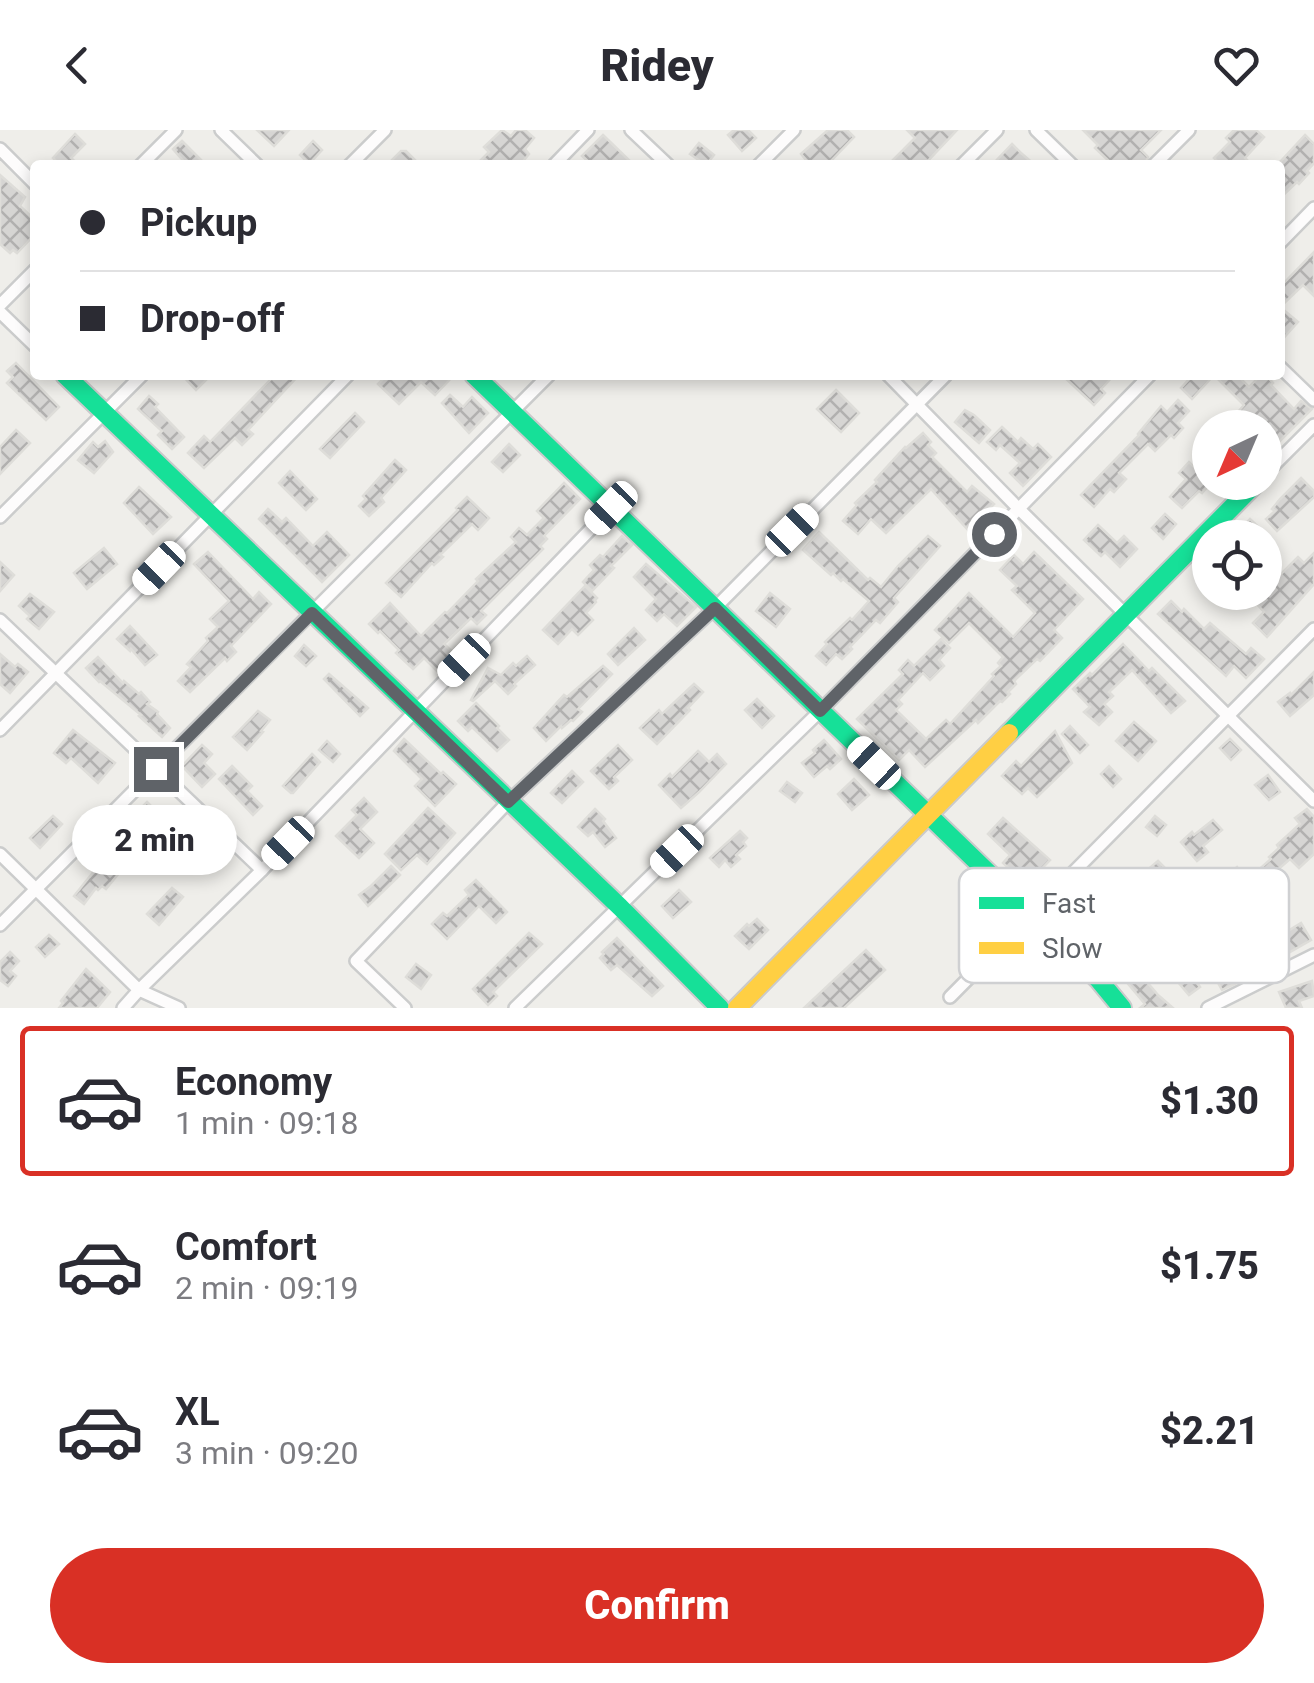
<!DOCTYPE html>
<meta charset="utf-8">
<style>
:root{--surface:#fff;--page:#f7f7f7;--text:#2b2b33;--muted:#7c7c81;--line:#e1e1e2;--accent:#d93025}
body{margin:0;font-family:Roboto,sans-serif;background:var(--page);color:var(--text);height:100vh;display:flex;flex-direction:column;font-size:38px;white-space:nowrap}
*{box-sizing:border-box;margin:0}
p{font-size:32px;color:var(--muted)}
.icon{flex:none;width:55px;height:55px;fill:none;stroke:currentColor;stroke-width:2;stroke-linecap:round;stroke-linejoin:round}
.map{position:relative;height:878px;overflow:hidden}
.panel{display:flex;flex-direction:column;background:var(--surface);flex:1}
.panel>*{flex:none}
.hud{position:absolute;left:30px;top:30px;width:1255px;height:220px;border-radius:10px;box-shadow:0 5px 15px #0003;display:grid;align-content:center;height:220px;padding:0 50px;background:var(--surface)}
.needle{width:65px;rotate:224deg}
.tools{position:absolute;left:1192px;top:280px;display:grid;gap:20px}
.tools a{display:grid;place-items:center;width:90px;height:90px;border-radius:50%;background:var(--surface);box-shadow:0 5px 15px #0003;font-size:50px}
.end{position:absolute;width:45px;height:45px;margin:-22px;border:12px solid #5f6368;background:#fff;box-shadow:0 0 0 5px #fff}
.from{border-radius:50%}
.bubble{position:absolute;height:70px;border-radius:35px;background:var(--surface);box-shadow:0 5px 15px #0003;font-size:32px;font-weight:800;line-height:70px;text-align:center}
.car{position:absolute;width:30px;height:60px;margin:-30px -15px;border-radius:12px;box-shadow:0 0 8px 2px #0007;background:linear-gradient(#fff 24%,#345 0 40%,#fff 0 76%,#345 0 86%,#fff 0)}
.hud b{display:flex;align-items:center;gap:35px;height:95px;font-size:38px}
.hud b+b{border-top:2px solid var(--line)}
.hud i{width:25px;height:25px;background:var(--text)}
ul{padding:18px 0 0;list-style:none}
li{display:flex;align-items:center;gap:30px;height:150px;margin:0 20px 15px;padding:0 30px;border:5px solid transparent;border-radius:10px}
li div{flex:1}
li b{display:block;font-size:38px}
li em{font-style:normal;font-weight:800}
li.active{border-color:var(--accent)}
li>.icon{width:90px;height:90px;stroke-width:1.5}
.primary-button{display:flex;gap:20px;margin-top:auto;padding:20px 50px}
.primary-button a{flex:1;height:115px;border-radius:60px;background:var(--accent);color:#fff;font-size:40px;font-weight:800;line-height:115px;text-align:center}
header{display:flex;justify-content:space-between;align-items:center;height:130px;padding:0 50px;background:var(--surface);font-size:45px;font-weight:800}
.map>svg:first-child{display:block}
</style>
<header><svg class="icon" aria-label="back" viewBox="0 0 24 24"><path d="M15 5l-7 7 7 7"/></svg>Ridey<svg class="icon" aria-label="heart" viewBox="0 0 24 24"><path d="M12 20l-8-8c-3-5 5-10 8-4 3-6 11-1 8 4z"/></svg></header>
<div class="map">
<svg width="1314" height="878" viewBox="0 0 1314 878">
<defs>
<pattern id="building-cross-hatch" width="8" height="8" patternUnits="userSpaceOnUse" patternTransform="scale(2.5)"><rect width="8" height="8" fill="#d6d5d3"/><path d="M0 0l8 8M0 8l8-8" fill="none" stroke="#b1b0af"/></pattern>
</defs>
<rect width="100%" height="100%" fill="#efeeea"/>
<g fill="url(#building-cross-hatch)" stroke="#deddd9" stroke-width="2.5">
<polygon points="257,0 289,0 274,16"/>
<polygon points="502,0 511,6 516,0 525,0 534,8 525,19 529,24 520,35 476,35 489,22 484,17"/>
<polygon points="734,0 748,0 756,8 742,21 728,5"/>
<polygon points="828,0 847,0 854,7 827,35 810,35 801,24"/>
<polygon points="907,0 957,0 924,35 888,35 915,8"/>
<polygon points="1083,0 1161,0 1141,20 1148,27 1145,35 1113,35 1095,18 1098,15"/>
<polygon points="1234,0 1256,0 1264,7 1245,28 1252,35 1221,35 1214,28 1230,12 1226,8"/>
<polygon points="75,4 85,14 71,28 79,35 60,35 53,28"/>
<polygon points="603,5 634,35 592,35 582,26"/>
<polygon points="1305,5 1314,14 1314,33 1307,41 1309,43 1299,54 1297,52 1280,68 1280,32"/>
<polygon points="182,11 206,35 187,35 173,19"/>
<polygon points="313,11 322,20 309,34 300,25"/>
<polygon points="699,13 714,25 706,35 690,24"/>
<polygon points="1012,14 1021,23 1035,35 992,35"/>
<polygon points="401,21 406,21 420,35 387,35"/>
<polygon points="0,45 25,67 20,76 35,90 35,104 17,123 13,120 10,123 0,114"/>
<polygon points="1314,122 1314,166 1303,155 1280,177 1298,192 1280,212 1280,157"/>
<polygon points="16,233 59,277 46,290 7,253 13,247 7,241"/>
<polygon points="182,245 211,245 196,260"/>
<polygon points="275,245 299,245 248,300 253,304 242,315 235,308 204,338 188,323 204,306 210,312"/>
<polygon points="387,245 454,245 435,265 421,252 399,274 378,254"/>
<polygon points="1062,245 1114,245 1101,259 1105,263 1094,275"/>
<polygon points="1193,245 1237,245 1249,257 1261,245 1266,245 1273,253 1271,255 1294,279 1301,271 1312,279 1273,318 1265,310 1265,298 1224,298 1244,275 1214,245 1192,269 1181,258"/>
<polygon points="836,260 859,283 841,302 817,279"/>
<polygon points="450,265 463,277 472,267 488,283 469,303 442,273"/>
<polygon points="149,266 158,274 155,277 184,307 172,319 158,305 162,301 138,279"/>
<polygon points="1178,270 1189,281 1178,293 1183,298 1174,308 1171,305 1155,321 1148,314 1119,343 1126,349 1114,362 1110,359 1094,377 1081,365 1139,305 1138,304 1161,276 1167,282"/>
<polygon points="965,280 974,285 990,300 979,313 955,292"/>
<polygon points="355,283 364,292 330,328 320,319"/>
<polygon points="1002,297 1018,312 1021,308 1033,319 1038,314 1051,327 1023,356 1010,343 1020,333 1000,315 996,320 987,312"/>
<polygon points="16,300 30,313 0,344 0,317"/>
<polygon points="923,303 931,312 928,315 936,323 932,327 967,362 972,356 994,374 968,400 931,359 886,403 871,389 858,404 843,391 857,375 855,373 877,352 875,350 905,317 906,318"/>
<polygon points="105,311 113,322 94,343 78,330 93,312 98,317"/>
<polygon points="509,314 520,325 503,342 492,332"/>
<polygon points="1210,318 1210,354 1202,363 1199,361 1182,378 1170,367 1186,349 1179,343 1189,332 1194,337"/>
<polygon points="395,330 406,340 381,368 384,372 369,386 359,376 366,369 363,366"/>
<polygon points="290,341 317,369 306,380 279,353"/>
<polygon points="1301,348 1314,361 1314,367 1277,401 1266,389 1275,381 1272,379 1280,369"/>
<polygon points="564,353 580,369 544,406 547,409 540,416 543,419 481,481 486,485 477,494 471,488 444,514 455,524 438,542 424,528 413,539 396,523 399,520 380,501 378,503 369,494 390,473 421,506 445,482 447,483 478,451 476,449 516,412 511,407 519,398 527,405 544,388 537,381"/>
<polygon points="139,357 171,387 153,404 124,373"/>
<polygon points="467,367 489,388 478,400 472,394 440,425 443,427 434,435 432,433 401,467 386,453 458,380 456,378"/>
<polygon points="268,379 282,392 286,388 313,416 327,402 349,425 322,452 259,389"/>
<polygon points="1165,384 1176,394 1163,409 1152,398"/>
<polygon points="1250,389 1270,408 1249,408 1240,400"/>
<polygon points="1098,395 1117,413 1124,406 1137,419 1120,437 1105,422 1101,426 1084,410"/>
<polygon points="819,402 868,450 870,448 881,457 898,436 928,406 940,416 894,468 898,472 880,493 876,490 850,517 852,519 842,529 836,524 826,535 816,526 827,514 825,512 850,488 852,490 869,471 843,449 841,451 833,443 831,445 803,420"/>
<polygon points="622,406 632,415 611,436 614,438 592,461 583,452 594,440 590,435 600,425 603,427"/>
<polygon points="104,418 117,434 87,459 74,443"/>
<polygon points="208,422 253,469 259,462 271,474 231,516 236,522 227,531 225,528 190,562 178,551 191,537 187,534 208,511 206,508 218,497 210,489 229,471 194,434"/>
<polygon points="1034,422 1083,469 1054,500 1062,508 1040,531 1037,529 1014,551 1016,554 1008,562 1010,564 1002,572 1000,571 978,593 976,590 925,637 909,620 899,630 857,589 903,544 899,540 908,530 914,536 941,509 950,518 939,530 944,536 930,550 923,543 898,570 902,574 896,580 926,609 946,590 950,594 994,546 992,544 1001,536 998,533 1003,527 969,493 949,513 935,500 969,463 1013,507 1035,483 1012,460 1017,456 1000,440 1014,425 1023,434"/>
<polygon points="1314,423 1314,454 1267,507 1253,493 1264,482 1256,473 1272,457 1267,452 1275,444 1278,447 1298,427 1304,433"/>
<polygon points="0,432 14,445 0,461"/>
<polygon points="646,434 696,477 677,496 664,484 657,491 646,480 656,469 634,447"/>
<polygon points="585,456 597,468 595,470 596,472 586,483 593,490 578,505 572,499 558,514 543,500"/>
<polygon points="770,463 790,479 776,497 756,481"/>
<polygon points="30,464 54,482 39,499 27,489 30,486 19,476"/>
<polygon points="1171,471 1182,482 1184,479 1204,499 1210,493 1246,524 1251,518 1264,529 1246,548 1234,536 1226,546 1158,484"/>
<polygon points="130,496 157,525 145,535 131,519 130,521 117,509"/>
<polygon points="634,498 645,510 618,535 608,524"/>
<polygon points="1123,514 1149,541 1152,538 1185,571 1171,583 1132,540 1109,562 1113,566 1104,574 1112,582 1099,595 1084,582 1090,577 1073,559 1090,543 1092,545"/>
<polygon points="304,515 316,526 306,536 295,526"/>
<polygon points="0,524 15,537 18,534 28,542 10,563 0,554"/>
<polygon points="527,526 535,535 514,554 516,556 508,564 495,551 473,571 471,570 488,538 501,545 513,533 516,536"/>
<polygon points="98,527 123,553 124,551 139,564 141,562 150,572 147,574 158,582 157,584 170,598 162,607 139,586 141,585 100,551 99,552 86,538"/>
<polygon points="603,536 612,544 578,579 582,582 573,591 571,590 562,598 561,596 546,611 534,598 564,565 567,567"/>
<polygon points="1314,542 1314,565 1290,586 1278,572 1290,563 1291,565"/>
<polygon points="329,544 368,578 360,586 324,549"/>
<polygon points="694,554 703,562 688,578 690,580 657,614 640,598 659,580 662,584"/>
<polygon points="757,569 774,586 762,598 745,580"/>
<polygon points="476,573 499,596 497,598 509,610 497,621 472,597 468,601 458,591"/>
<polygon points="258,581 270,590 261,601 263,602 247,620 233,607"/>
<polygon points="1134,592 1156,611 1138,631 1116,611"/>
<polygon points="1070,596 1088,615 1080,623 1062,604"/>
<polygon points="73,600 115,633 98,653 71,628 66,633 54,623"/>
<polygon points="1055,601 1072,633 1037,667 1028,658 1022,664 1002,646 1016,631 1021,636"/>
<polygon points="404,609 441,644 443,642 456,654 435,676 415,656 422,649 394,621"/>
<polygon points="1230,609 1241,620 1231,630 1220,618"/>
<polygon points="824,610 841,629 830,639 827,636 814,647 802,633 815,623 813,620"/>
<polygon points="327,611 340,624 333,632 319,620"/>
<polygon points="202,615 212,624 204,633 215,644 202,657 182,636"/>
<polygon points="618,615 632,630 614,647 618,651 609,659 591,641"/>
<polygon points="698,621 709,632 717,624 726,634 699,662 681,678 659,655 670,644 672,647"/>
<polygon points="312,624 320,632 293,663 291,663 283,656"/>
<polygon points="232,636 252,656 247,661 262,676 253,685 219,649"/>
<polygon points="1109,636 1121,649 1113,657 1101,644"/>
<polygon points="572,641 583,652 562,673 551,663"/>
<polygon points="1268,645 1280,662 1269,670 1255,655"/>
<polygon points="854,649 869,665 852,680 838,664"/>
<polygon points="787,652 802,663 795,672 780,661"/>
<polygon points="364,668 377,682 360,699 374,713 359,728 336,706 357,685 352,680"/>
<polygon points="147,672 162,687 153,696 138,681"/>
<polygon points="428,678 455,703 427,734 417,725 401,740 385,724"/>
<polygon points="595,679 605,689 603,691 616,708 605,717 593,702 588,706 578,697"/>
<polygon points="1307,679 1314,687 1314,724 1299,738 1290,729 1235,777 1214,756 1237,737 1247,750 1271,729 1269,727 1279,718 1277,715 1300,694 1295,688"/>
<polygon points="53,686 62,694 40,718 30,708"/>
<polygon points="1155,686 1166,695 1157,706 1146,697"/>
<polygon points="1003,688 1050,730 1026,755 1003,733 1010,725 988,704"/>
<polygon points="1213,690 1222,700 1203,716 1208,722 1197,731 1181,712 1192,702 1194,705"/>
<polygon points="740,701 747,708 743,712 746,716 736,725 740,729 731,737 725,730 719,737 710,728"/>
<polygon points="129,713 137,721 106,759 102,756 98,760 96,758 84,774 74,766 103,730 109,735"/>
<polygon points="1158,731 1168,741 1157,752 1146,741"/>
<polygon points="391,736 400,745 368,776 359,765 371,756"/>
<polygon points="476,750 507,782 496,793 479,776 447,809 432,794 443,783 447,786 469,765 465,760"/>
<polygon points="172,758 183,767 159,795 147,784"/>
<polygon points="679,760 691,772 673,788 662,776"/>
<polygon points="757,789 768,800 749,819 735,806 747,794 749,796"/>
<polygon points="1301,793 1311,810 1285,825 1287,828 1265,839 1258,821 1286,810 1283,804"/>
<polygon points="529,803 542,814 493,862 497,866 488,875 473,859"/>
<polygon points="49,805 59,814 45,827 36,817"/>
<polygon points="617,808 663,856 652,866 617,835 611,840 600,828 604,824 602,822"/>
<polygon points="866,820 885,840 844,878 804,878"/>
<polygon points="10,822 19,831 10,841 16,846 8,856 0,850 0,832"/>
<polygon points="1125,826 1158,865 1173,878 1140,878 1145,874 1113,836"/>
<polygon points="416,834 431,845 421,859 406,847"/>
<polygon points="1226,837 1235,854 1222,860 1213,844"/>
<polygon points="86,839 110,862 97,878 59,878 63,873 61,871"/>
<polygon points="1190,842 1200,857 1189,865 1177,851"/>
<polygon points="1312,851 1314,866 1299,871 1302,878 1286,878 1279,862"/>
</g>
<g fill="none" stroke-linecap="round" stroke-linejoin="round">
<defs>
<g id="street">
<polyline points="221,0 257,35"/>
<polyline points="631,0 668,35"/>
<polyline points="1036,0 1072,35"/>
<polyline points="0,19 35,54"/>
<polyline points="141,35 176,0"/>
<polyline points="350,35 385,0"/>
<polyline points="554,35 588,0"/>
<polyline points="759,35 794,0"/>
<polyline points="962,35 997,0"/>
<polyline points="1154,35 1189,0"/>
<polyline points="1280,113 1314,78"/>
<polyline points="0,175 35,140"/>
<polyline points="0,182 35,216"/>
<polyline points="1280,237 1314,270"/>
<polyline points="888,245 1019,379 1314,671"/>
<polyline points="1265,344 1314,295"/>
<polyline points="0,387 142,245"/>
<polyline points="0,490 262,740"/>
<polyline points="0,600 348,245"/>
<polyline points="0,724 139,860 179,878"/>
<polyline points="0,795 549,245"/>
<polyline points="950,867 1314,499"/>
<polyline points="123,878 139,860 262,740 611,378"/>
<polyline points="405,878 356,831 508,672 717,476 946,245"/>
<polyline points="515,878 819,582 1150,245"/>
<polyline points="1208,878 1314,825"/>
</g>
<g id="fast">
<polyline points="65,245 620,777 720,878"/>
<polyline points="474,245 1098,849 1122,878"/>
<polyline points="1009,603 1257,352"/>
</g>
<polyline id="slow" points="737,878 1009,603"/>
</defs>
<use href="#street" stroke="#cbcccc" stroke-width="16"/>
<use href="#fast" stroke="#cacacb" stroke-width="22"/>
<use href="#slow" stroke="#cacacb" stroke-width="22"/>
<use href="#street" stroke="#fdfcfc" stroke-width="11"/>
<use href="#fast" stroke="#16e098" stroke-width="18"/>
<use href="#slow" stroke="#ffcf43" stroke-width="18"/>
</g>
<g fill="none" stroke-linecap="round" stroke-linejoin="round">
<polyline stroke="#5f6368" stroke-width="12" points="156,639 312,483 508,672 715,478 820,581 994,404"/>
</g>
<rect x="959" y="738" width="330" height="115" rx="15" fill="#fff" stroke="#cfd0d2" stroke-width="2.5"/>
<rect x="979" y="767" width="45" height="12" fill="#16e098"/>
<rect x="979" y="812" width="45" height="12" fill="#ffcf43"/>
<g font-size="28" fill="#5f6368">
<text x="1042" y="783">Fast</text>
<text x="1042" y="828">Slow</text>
</g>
</svg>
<div class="tools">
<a><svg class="needle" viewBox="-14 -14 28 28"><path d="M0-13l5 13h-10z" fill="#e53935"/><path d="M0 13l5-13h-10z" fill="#7c7c81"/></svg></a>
<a><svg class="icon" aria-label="locate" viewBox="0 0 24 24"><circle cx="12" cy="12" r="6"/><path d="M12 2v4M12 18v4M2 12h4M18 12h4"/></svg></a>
</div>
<i class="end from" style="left:994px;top:404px"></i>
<i class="end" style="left:156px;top:639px"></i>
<div class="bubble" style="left:72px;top:675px;width:165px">2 min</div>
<i class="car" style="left:611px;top:378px;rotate:224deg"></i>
<i class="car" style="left:792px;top:400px;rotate:45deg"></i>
<i class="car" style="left:159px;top:438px;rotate:224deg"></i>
<i class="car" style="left:464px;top:530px;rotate:224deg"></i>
<i class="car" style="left:874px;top:633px;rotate:314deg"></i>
<i class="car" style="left:288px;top:713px;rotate:224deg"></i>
<i class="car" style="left:677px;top:721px;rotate:226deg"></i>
<div class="hud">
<b><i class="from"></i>Pickup</b>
<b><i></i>Drop-off</b>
</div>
</div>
<section class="panel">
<ul>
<li class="active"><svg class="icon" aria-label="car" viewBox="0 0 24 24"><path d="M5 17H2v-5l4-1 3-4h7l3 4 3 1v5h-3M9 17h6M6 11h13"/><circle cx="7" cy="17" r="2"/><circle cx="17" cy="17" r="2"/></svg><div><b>Economy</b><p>1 min · 09:18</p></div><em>$1.30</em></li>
<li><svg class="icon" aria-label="car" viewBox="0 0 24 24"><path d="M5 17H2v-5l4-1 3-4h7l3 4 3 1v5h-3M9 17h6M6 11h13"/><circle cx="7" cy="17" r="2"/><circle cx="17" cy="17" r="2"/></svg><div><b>Comfort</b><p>2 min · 09:19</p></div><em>$1.75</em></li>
<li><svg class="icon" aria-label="car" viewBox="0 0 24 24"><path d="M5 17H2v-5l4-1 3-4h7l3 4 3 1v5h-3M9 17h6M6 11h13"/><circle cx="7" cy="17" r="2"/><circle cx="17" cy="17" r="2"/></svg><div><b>XL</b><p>3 min · 09:20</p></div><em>$2.21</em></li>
</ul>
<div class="primary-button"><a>Confirm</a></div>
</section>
